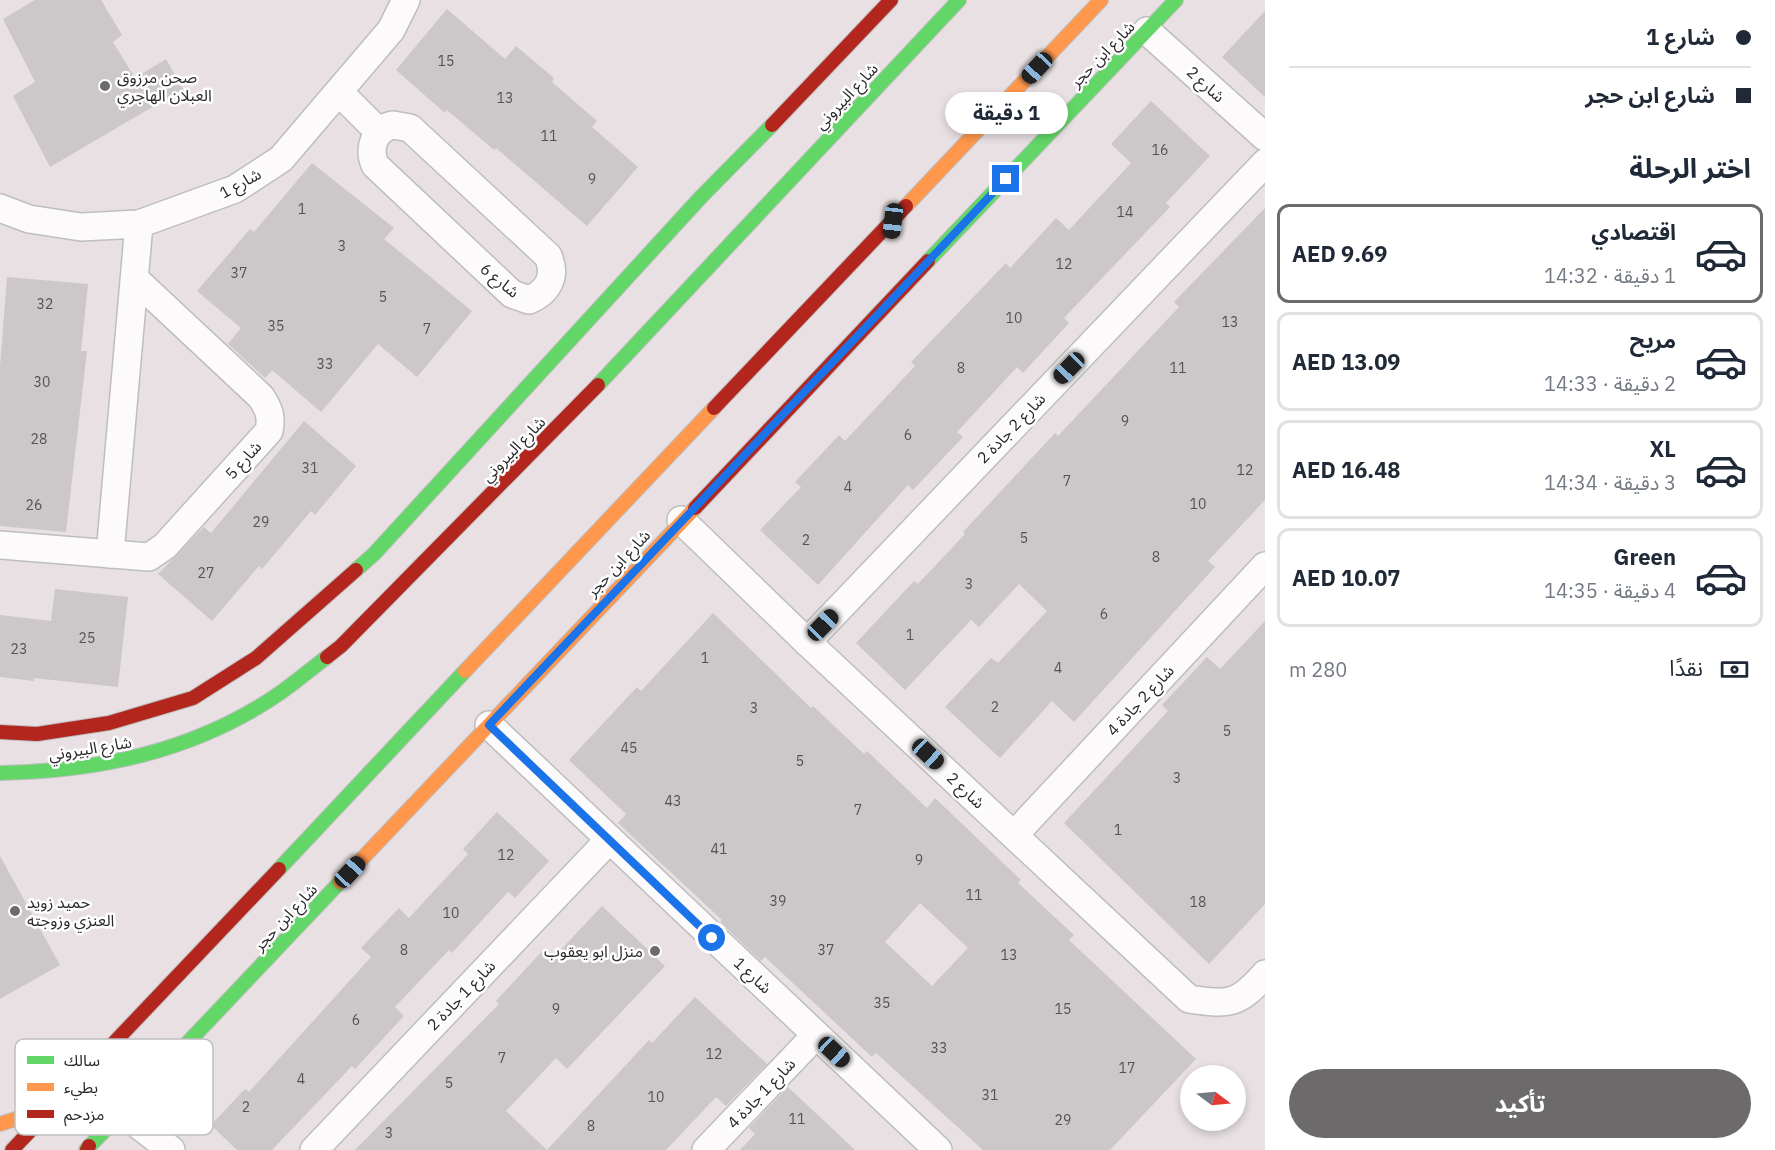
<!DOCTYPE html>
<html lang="ar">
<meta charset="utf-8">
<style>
:root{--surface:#fff;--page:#f6f6f7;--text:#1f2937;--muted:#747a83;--line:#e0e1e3;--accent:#6c6a6a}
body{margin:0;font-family:"IBM Plex Sans","Noto Sans Arabic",sans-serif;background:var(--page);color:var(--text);direction:rtl;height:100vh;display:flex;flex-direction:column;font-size:22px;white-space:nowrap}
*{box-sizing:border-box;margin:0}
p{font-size:20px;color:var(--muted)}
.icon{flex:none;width:33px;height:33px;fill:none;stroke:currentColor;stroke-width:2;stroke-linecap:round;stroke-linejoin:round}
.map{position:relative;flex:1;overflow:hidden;direction:ltr}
.details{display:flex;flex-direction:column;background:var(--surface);width:510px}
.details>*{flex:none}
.guide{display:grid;align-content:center;height:132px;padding:0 24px;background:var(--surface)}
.needle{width:39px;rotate:106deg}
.buttons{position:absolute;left:1180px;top:1065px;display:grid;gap:12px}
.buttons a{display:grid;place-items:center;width:66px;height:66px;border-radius:50%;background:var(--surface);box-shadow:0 3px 9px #0003;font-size:30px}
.end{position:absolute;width:27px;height:27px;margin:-14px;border:8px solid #1a73e8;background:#fff;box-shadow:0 0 0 3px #fff}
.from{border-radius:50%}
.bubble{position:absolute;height:42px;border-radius:21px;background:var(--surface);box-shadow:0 3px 9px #0003;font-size:20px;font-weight:700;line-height:42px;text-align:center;direction:rtl}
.car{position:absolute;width:18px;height:36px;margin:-18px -9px;border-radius:8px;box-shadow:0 0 4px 2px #0007;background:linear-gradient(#222 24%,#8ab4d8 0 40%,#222 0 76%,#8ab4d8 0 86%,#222 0)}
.guide b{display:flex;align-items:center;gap:21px;height:57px;font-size:22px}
.guide b+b{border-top:2px solid var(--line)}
.guide i{width:15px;height:15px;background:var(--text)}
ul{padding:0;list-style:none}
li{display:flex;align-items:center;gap:18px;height:99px;margin:0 12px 9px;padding:0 12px;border:3px solid var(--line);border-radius:12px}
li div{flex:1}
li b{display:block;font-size:22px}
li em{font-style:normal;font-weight:700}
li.selected{border-color:var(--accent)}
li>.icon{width:54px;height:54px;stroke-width:1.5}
h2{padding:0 24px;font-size:27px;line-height:72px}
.pay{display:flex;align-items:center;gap:15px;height:66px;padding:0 24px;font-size:22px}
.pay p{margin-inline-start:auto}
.primary-button{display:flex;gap:12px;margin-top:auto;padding:12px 24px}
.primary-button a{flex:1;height:69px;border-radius:36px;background:var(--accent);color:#fff;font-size:24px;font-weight:700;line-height:69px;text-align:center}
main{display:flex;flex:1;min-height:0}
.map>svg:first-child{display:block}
</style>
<main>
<section class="details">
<div class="guide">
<b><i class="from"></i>شارع 1</b>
<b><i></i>شارع ابن حجر</b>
</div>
<h2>اختر الرحلة</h2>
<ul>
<li class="selected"><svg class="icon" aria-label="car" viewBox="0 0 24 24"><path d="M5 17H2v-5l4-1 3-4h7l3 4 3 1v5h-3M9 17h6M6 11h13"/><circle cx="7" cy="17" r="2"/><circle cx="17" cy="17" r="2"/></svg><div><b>اقتصادي</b><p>1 دقيقة · 14:32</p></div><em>AED 9.69</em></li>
<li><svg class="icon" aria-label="car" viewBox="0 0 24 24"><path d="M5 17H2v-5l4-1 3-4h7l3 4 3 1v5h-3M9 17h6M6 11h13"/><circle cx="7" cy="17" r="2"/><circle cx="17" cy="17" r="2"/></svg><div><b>مريح</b><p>2 دقيقة · 14:33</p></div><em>AED 13.09</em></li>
<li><svg class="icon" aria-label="car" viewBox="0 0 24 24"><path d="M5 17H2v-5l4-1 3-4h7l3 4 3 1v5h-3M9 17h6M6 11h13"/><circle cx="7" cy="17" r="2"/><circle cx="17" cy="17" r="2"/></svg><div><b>XL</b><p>3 دقيقة · 14:34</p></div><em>AED 16.48</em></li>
<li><svg class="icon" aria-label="car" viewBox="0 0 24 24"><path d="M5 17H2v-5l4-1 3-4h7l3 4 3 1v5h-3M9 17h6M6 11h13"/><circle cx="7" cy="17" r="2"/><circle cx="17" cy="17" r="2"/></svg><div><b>Green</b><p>4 دقيقة · 14:35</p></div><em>AED 10.07</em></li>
</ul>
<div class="pay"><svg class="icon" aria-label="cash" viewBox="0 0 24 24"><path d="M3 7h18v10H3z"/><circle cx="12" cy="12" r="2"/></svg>نقدًا<p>280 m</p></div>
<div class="primary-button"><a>تأكيد</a></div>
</section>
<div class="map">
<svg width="1265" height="1150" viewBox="0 0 1265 1150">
<rect width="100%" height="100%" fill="#e8e0e2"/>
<g fill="#ccc7c8" fill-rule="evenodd">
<polygon points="35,0 101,0 122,35 113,42 135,78 166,59 183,89 50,167 13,96 35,82 3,19"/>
<polygon points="447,9 505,59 516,46 554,78 552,82 597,121 592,127 638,167 587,226 496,148 494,150 447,110 445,113 396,70"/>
<polygon points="1265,11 1265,97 1222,57"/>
<polygon points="1151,101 1210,156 1166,203 1170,207 1064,318 1069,323 1023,373 1017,367 957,432 963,437 913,490 908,485 818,585 760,530 801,487 795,482 839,435 845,441 915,366 911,362 1006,263 1010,268 1056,218 1069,230 1131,163 1111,144"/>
<polygon points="312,163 394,228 384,239 472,311 417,377 378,344 321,412 272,370 265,378 228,344 241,328 197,291 250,229 254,232"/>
<polygon points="1265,208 1265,500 1208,561 1215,567 1074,722 1052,701 1000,758 945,707 991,658 998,663 1047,611 1019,584 979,627 971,620 905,690 856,643 914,581 918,584 965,534 963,532 1055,433 1058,436 1179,307 1174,302"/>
<polygon points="7,277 88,284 81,351 87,351 66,532 0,526 0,367"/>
<polygon points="304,421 356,466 315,515 311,511 262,569 259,566 212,621 158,574 204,527 211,533"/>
<polygon points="55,589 128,597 118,687 34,678 34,681 0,677 0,615 51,621"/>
<path d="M713 613 811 708 813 706 864 754 867 751 927 808 935 798 1021 880 1018 883 1074 935 1069 940 1196 1059 1110 1150H983L876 1053 872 1057 765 957 761 961 720 922 722 920 618 823 626 814 569 760 637 687 641 691ZM920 903 968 948 932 986 885 942Z"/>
<polygon points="1265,621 1265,904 1209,964 1064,823 1168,711 1162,705 1207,657 1220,669"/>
<polygon points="497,812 549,861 515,898 508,892 452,953 449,950 395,1007 404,1016 355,1069 352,1066 272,1150 237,1150 211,1125 245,1089 249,1092 371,957 361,948 399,908 409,918 468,854 463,849"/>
<polygon points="0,856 60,965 0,999"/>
<polygon points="602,906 665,966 567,1069 556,1058 506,1111 547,1150 355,1150 499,1004 496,1001 544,949 553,958"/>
<polygon points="695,997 767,1064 726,1106 716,1097 666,1150 547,1150 649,1040 652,1043"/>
<polygon points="788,1087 855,1150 740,1150 755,1134 749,1128"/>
</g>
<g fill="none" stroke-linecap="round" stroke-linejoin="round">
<defs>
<g id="street">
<polyline points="1147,31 1265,137"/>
<polyline points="339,92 378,131"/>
<path d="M393 125 410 128 548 256C557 276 548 292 529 300L512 294 375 165C368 148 374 129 393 125Z"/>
<polyline points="0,208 29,219 81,227 139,224 235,189 281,159 391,30 406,0"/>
<path d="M681 520 807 642 1189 999C1229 1005 1238 1005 1265 974"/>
<path d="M0 545 149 557 165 546 269 431C272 417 269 409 261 397L136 280"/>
<polyline points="110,554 139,224"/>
<polyline points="807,642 1265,163"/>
<polyline points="489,725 938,1150"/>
<polyline points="1014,835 1265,566"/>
<polyline points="123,1113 171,1150"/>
<polyline points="314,1150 609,840"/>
<polyline points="706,1150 816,1035"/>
</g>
<g id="fast">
<polyline points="928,261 1176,0"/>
<polyline points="598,385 959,0"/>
<polyline points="356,570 374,554 701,197 772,125"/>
<path d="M0 773C100 771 196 751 280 693 296 682 311 669 327 657"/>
<polyline points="279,869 465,671"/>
<polyline points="86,1150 340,882"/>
</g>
<g id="slow">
<polyline points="906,206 1101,0"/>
<polyline points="465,671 714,408"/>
<polyline points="340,882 695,508"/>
<polyline points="0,1124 53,1107"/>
</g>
<g id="jam">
<polyline points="772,125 891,0"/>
<polyline points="714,408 906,206"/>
<polyline points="695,508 928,261"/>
<polyline points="327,657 341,646 598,385"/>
<polyline points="0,732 37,734 109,723 193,698 256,658 356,570"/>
<polyline points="12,1150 279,869"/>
<polyline points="87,1150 89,1146"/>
</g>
</defs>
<use href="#street" stroke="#bebebe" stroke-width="30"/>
<use href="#fast" stroke="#bebebe" stroke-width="16"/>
<use href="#slow" stroke="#bebebe" stroke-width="16"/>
<use href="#jam" stroke="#bebebe" stroke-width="16"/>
<use href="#street" stroke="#fcfafb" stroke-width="27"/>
<use href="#fast" stroke="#63d668" stroke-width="14"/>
<use href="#slow" stroke="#ff974d" stroke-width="14"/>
<use href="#jam" stroke="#b3261e" stroke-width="14"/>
</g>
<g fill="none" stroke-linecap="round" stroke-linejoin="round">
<polyline stroke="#1a73e8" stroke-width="8" points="712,938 489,725 1006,179"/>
</g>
<g fill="#6c6a6a" stroke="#fff" stroke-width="2">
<circle cx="105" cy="86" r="6"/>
<circle cx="15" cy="911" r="6"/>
<circle cx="655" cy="951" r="6"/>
</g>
<g text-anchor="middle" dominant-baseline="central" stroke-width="5" stroke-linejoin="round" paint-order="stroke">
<g font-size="14" fill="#545353">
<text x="446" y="61">15</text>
<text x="505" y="98">13</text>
<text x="549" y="136">11</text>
<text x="1160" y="150">16</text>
<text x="592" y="179">9</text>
<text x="302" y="209">1</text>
<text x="1125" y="212">14</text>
<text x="342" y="246">3</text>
<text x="1064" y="264">12</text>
<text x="239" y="273">37</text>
<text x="383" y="297">5</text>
<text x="45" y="304">32</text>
<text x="1014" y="318">10</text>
<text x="1230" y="322">13</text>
<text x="276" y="326">35</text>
<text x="427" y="329">7</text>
<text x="325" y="364">33</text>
<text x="961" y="368">8</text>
<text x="1178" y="368">11</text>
<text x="42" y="382">30</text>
<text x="1125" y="421">9</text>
<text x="908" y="435">6</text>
<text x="39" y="439">28</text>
<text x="310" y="468">31</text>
<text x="1245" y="470">12</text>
<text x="1067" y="481">7</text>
<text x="848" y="487">4</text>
<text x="1198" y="504">10</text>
<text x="34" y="505">26</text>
<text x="261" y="522">29</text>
<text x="1024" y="538">5</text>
<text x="806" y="540">2</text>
<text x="1156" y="557">8</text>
<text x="206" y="573">27</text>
<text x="969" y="584">3</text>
<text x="1104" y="614">6</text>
<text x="910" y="635">1</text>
<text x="87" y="638">25</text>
<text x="19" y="649">23</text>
<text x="705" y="658">1</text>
<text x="1058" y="668">4</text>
<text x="995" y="707">2</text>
<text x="754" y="708">3</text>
<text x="1227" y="731">5</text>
<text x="629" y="748">45</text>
<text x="800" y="761">5</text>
<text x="1177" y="778">3</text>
<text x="673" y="801">43</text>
<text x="858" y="810">7</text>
<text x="1118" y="830">1</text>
<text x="719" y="849">41</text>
<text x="506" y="855">12</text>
<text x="919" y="860">9</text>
<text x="974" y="895">11</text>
<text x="778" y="901">39</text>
<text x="1198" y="902">18</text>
<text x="451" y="913">10</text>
<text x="404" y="950">8</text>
<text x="826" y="950">37</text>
<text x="1009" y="955">13</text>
<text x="882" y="1003">35</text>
<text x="556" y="1009">9</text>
<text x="1063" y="1009">15</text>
<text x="356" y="1020">6</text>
<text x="939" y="1048">33</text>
<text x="714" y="1054">12</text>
<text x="502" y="1058">7</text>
<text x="1127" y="1068">17</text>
<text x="301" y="1079">4</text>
<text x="449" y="1083">5</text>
<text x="990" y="1095">31</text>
<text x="656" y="1097">10</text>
<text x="246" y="1107">2</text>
<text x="797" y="1119">11</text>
<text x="1063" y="1120">29</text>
<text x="591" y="1126">8</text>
<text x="389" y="1133">3</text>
</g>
<g font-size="16" fill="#2a2a2a" stroke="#fff">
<text transform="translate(1102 54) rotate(-46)">شارع ابن حجر</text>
<text transform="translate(1206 84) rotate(42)">شارع 2</text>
<text transform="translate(846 96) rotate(-47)">شارع البيروني</text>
<text transform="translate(240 183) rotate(-29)">شارع 1</text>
<text transform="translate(500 280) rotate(39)">شارع 6</text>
<text transform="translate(1011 428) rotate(-46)">شارع 2 جادة 2</text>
<text transform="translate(513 449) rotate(-46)">شارع البيروني</text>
<text transform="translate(243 460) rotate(-48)">شارع 5</text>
<text transform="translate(618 563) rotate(-47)">شارع ابن حجر</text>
<text transform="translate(1140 700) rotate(-47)">شارع 2 جادة 4</text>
<text transform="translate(90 748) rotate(-9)">شارع البيروني</text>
<text transform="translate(966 790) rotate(43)">شارع 2</text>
<text transform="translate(285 917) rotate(-47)">شارع ابن حجر</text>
<text transform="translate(753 975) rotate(43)">شارع 1</text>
<text transform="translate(461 995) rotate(-46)">شارع 1 جادة 2</text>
<text transform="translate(761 1093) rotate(-46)">شارع 1 جادة 4</text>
</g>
<g font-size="16" fill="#2a2a2a" stroke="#fff" text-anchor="start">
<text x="117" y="77">صحن مرزوق<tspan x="117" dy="18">العبلان الهاجري</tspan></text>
<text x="27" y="902">حميد زويد<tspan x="27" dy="18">العنزي وزوجته</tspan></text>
<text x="643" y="951" text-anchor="end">منزل ابو يعقوب</text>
</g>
</g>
<rect x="15" y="1039" width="198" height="96" rx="9" fill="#fff" stroke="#bfbfbf" stroke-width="1.5"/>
<rect x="27" y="1056" width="27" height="8" fill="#63d668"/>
<rect x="27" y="1083" width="27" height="8" fill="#ff974d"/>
<rect x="27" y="1110" width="27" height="8" fill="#b3261e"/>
<g font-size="16" fill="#2a2a2a">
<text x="64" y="1066">سالك</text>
<text x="64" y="1093">بطيء</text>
<text x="64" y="1120">مزدحم</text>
</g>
</svg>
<div class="buttons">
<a><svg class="needle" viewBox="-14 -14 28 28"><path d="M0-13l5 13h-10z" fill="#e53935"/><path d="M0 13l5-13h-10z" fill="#747a83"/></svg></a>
</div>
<i class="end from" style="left:712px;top:938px"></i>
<i class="end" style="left:1006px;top:179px"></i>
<div class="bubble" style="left:945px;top:92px;width:123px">1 دقيقة</div>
<i class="car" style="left:1037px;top:68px;rotate:223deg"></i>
<i class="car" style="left:893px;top:221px;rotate:187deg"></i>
<i class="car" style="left:1069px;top:368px;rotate:224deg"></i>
<i class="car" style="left:823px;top:625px;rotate:44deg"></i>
<i class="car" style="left:928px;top:754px;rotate:133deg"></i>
<i class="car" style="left:350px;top:872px;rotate:43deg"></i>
<i class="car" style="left:834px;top:1052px;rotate:133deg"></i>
</div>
</main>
